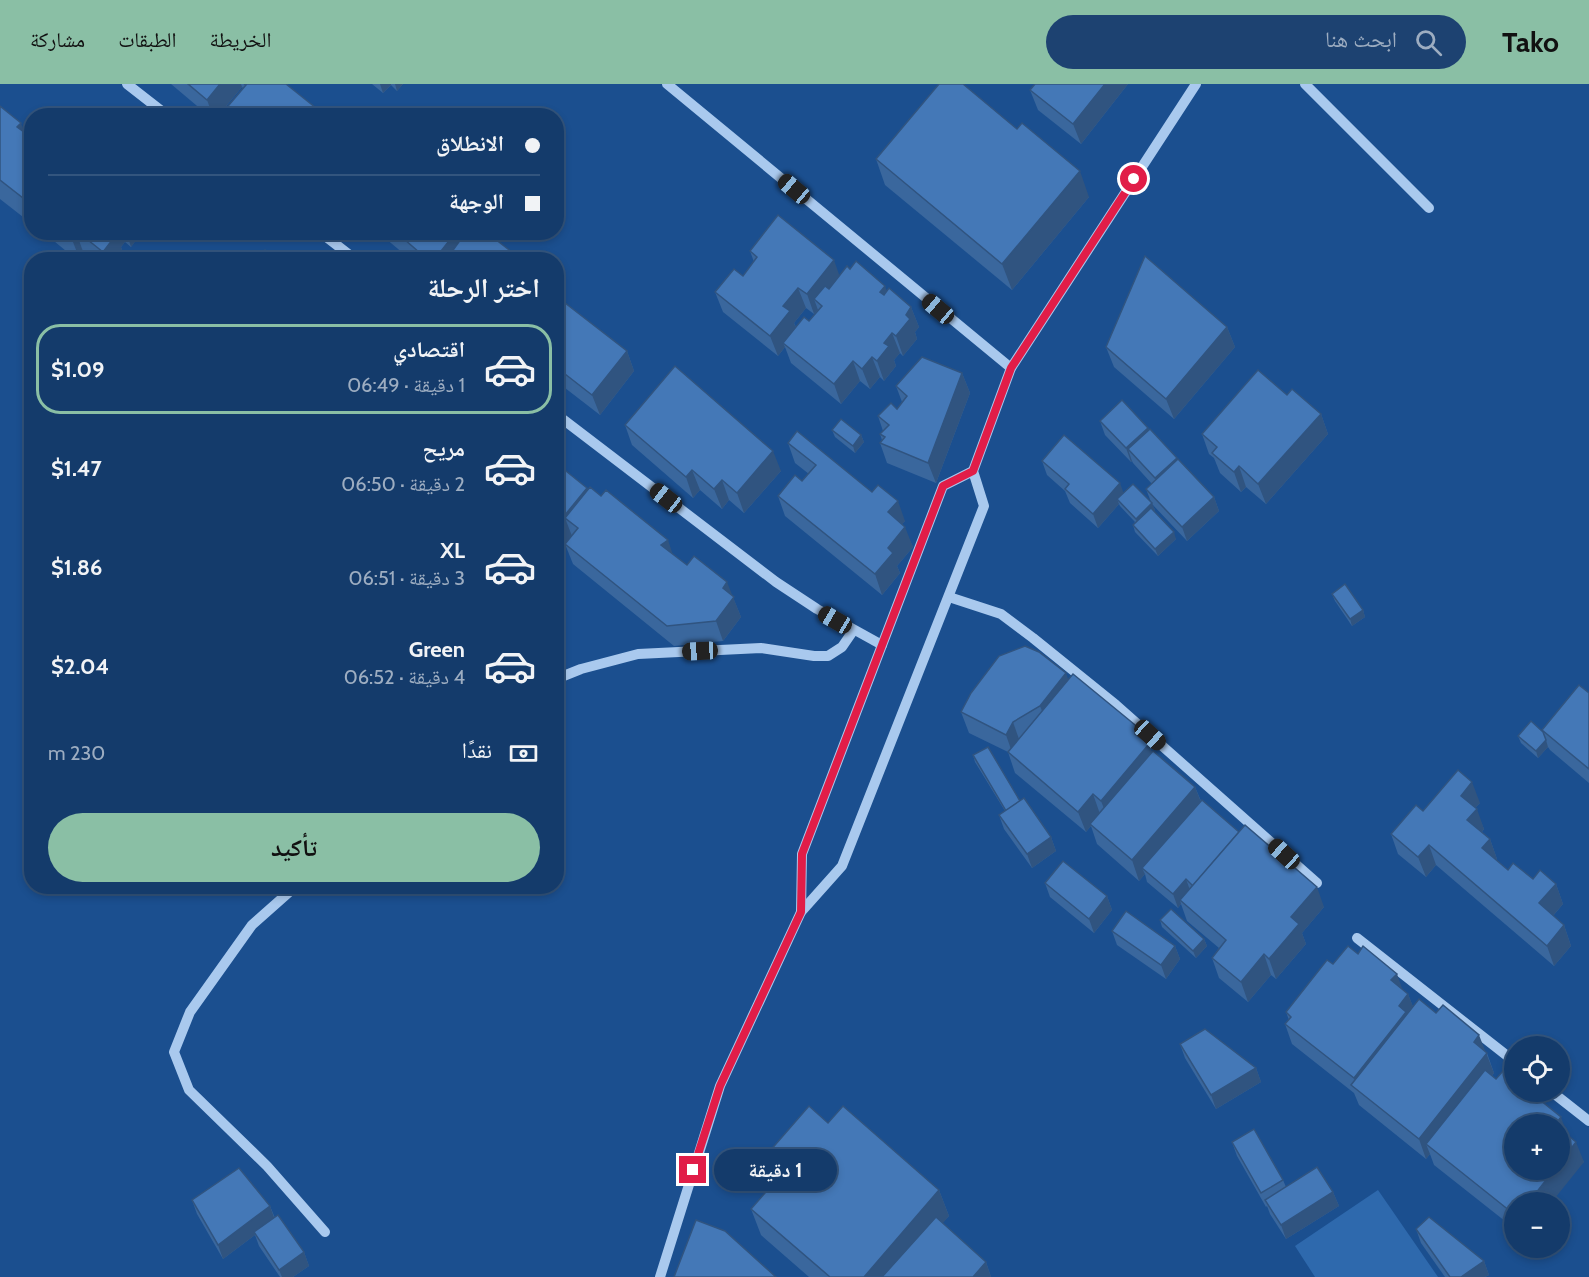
<!DOCTYPE html>
<html lang="ar">
<meta charset="utf-8">
<style>
:root{--surface:#143b6b;--page:#1d4271;--text:#f1f3f6;--muted:#9dadc1;--line:#33557e;--accent:#8abfa5}
body{margin:0;font-family:Cabin,"Noto Naskh Arabic",sans-serif;background:var(--page);color:var(--text);direction:rtl;height:100vh;display:flex;flex-direction:column;font-size:22px;white-space:nowrap}
*{box-sizing:border-box;margin:0}
p{font-size:20px;color:var(--muted)}
.icon{flex:none;width:33px;height:33px;fill:none;stroke:currentColor;stroke-width:2;stroke-linecap:round;stroke-linejoin:round}
.map{position:relative;flex:1;overflow:hidden;direction:ltr}
.side{position:absolute;left:24px;top:168px;width:540px;height:642px;display:flex;flex-direction:column;background:var(--surface);border-radius:24px;box-shadow:0 3px 9px #0003,0 0 0 2px var(--line);direction:rtl}
.side>*{flex:none}
.guide{position:absolute;left:24px;top:24px;width:540px;height:132px;border-radius:24px;box-shadow:0 3px 9px #0003,0 0 0 2px var(--line);direction:rtl;display:grid;align-content:center;height:132px;padding:0 24px;background:var(--surface)}
.buttons{position:absolute;left:1504px;top:952px;display:grid;gap:12px}
.buttons a{display:grid;place-items:center;width:66px;height:66px;border-radius:50%;background:var(--surface);box-shadow:0 3px 9px #0003,0 0 0 2px var(--line);font-size:30px}
.end{position:absolute;width:27px;height:27px;margin:-14px;border:8px solid #e11d48;background:#fff;box-shadow:0 0 0 3px #fff}
.from{border-radius:50%}
.bubble{position:absolute;height:42px;border-radius:21px;background:var(--surface);box-shadow:0 3px 9px #0003,0 0 0 2px var(--line);font-size:20px;font-weight:700;line-height:42px;text-align:center;direction:rtl}
.car{position:absolute;width:18px;height:36px;margin:-18px -9px;border-radius:8px;box-shadow:0 0 4px 2px #0007;background:linear-gradient(#222 24%,#8ab4d8 0 40%,#222 0 76%,#8ab4d8 0 86%,#222 0)}
.guide b{display:flex;align-items:center;gap:21px;height:57px;font-size:22px}
.guide b+b{border-top:2px solid var(--line)}
.guide i{width:15px;height:15px;background:var(--text)}
ul{padding:0;list-style:none}
li{display:flex;align-items:center;gap:18px;height:90px;margin:0 12px 9px;padding:0 12px;border:3px solid transparent;border-radius:24px}
li div{flex:1}
li b{display:block;font-size:22px}
li em{font-style:normal;font-weight:700}
li.current{border-color:var(--accent)}
li>.icon{width:54px;height:54px;stroke-width:1.5}
h2{padding:0 24px;font-size:27px;line-height:72px}
.pay{display:flex;align-items:center;gap:15px;height:66px;padding:0 24px;font-size:22px}
.pay p{margin-inline-start:auto}
.cta{display:flex;gap:12px;margin-top:auto;padding:12px 24px}
.cta a{flex:1;height:69px;border-radius:36px;background:var(--accent);color:#111;font-size:24px;font-weight:700;line-height:69px;text-align:center}
header{display:flex;align-items:center;gap:36px;box-sizing:border-box;height:84px;padding:0 30px;background:var(--accent);color:#111}
header strong{font-size:28px}
nav{display:flex;gap:33px;margin-inline-start:auto;font-size:21px}
.search{width:420px;height:54px;background:var(--page);display:flex;align-items:center;gap:15px;box-sizing:border-box;padding:0 21px;border-radius:33px;color:var(--muted);font-size:22px}
.map>svg:first-child{display:block}
</style>
<header>
<strong>Tako</strong>
<div class="search"><svg class="icon" aria-label="search" viewBox="0 0 24 24"><circle cx="10" cy="10" r="6"/><path d="M15 15l6 6"/></svg>ابحث هنا</div>
<nav><a>الخريطة</a><a>الطبقات</a><a>مشاركة</a></nav>
</header>
<div class="map">
<svg width="1589" height="1193" viewBox="0 0 1589 1193">
<rect width="100%" height="100%" fill="#1b4f8f"/>
<polygon fill="#2e69ad" points="1378,1106 1438,1193 1315,1193 1295,1162"/>
<g fill="none" stroke-linecap="round" stroke-linejoin="round">
<g stroke="#a9c9ee" stroke-width="10">
<polyline points="127,0 168,32"/>
<polyline points="667,0 1011,284"/>
<polyline points="1305,0 1429,124"/>
<polyline points="320,148 356,176"/>
<polyline points="556,330 776,498 817,525 882,561"/>
<polyline points="949,513 1001,530 1033,554 1116,621 1317,799"/>
<polyline points="556,595 581,585 638,570 761,564 814,572 828,572 842,563 853,547"/>
<polyline points="296,802 252,841 190,928 174,968 189,1006 267,1082 325,1148"/>
<polyline points="801,828 802,770 943,402 973,387"/>
<polyline points="1357,854 1515,978"/>
<polyline points="1552,1008 1589,1037"/>
<polyline points="660,1193 720,1002 801,828 842,782 984,422 973,387 1011,284 1196,0"/>
</g>
</g>
<g fill="#3a679d" fill-rule="evenodd">
<polygon points="171,0 286,0 316,24 318,32 224,32 223,28 243,4 242,3 218,32 209,32"/>
<polygon points="372,0 403,0 397,7 391,1 383,9"/>
<polygon points="1035,0 1128,0 1081,60 1038,26 1030,6"/>
<polygon points="0,22 24,48 32,54 32,140 0,115"/>
<polygon points="876,75 1089,113 1012,206 885,101"/>
<polygon points="43,148 142,148 131,163 125,158 121,163 125,176 88,176 85,173 83,176 77,176"/>
<polygon points="378,148 486,148 522,176 411,176"/>
<path d="M750 167 840 192 850 185 887 207 911 223 919 243 915 248 917 255 903 272 900 269 894 276 896 282 884 297 880 293 870 305 860 297 841 320 791 279 785 263 778 272 723 228 715 208 743 192 754 178ZM806 224 814 230 818 227 809 237 796 243 794 239Z"/>
<polygon points="556,212 627,267 634,287 600,331 556,297"/>
<polygon points="1227,243 1235,263 1174,335 1114,283 1106,263"/>
<polygon points="962,289 970,309 936,399 887,379 880,359 882,356 880,350 883,347 878,332 897,325 902,318 896,302"/>
<polygon points="1287,311 1321,330 1328,350 1266,420 1246,403 1241,408 1220,389 1214,374 1209,370 1202,350"/>
<polygon points="1100,337 1148,344 1149,346 1177,374 1177,376 1214,413 1219,427 1187,457 1152,420 1155,426 1154,427 1176,455 1158,472 1135,448 1133,441 1135,438 1120,422 1119,420 1098,444 1070,419 1065,407 1047,391 1042,377 1123,409 1151,418 1146,405 1152,400 1133,379 1132,377 1131,378 1105,351"/>
<polygon points="625,341 781,387 744,429 729,416 722,425 700,406 693,414 632,361"/>
<polygon points="832,346 861,351 864,358 855,369 835,353"/>
<polygon points="788,359 905,437 902,440 913,463 897,482 900,489 882,511 785,432 778,412 802,397 809,390 795,379"/>
<polygon points="556,379 588,405 687,481 732,511 741,533 723,557 674,562 573,480 565,460 557,470 556,469"/>
<polygon points="1332,510 1363,526 1365,533 1352,542 1335,517"/>
<polygon points="1068,596 1140,645 1144,657 1149,660 1152,669 1195,703 1201,717 1324,823 1302,849 1306,860 1276,895 1271,891 1248,918 1219,894 1212,874 1219,864 1187,837 1181,820 1178,824 1147,798 1145,790 1139,797 1097,760 1091,742 1086,748 1015,689 1008,668 969,649 961,628"/>
<polygon points="1589,609 1589,699 1550,666 1548,663 1538,674 1521,659 1518,652 1543,648"/>
<polygon points="973,671 1020,717 1051,753 1056,767 1032,784 1004,745 999,731 1005,727 975,678"/>
<polygon points="1480,719 1475,724 1484,745 1482,748 1490,755 1497,775 1496,776 1508,786 1533,795 1556,800 1563,820 1553,832 1564,841 1571,862 1554,882 1436,781 1426,793 1398,770 1391,750 1423,727"/>
<polygon points="1045,799 1107,812 1112,826 1094,849 1050,813"/>
<polygon points="1160,836 1204,855 1207,862 1196,874 1162,843"/>
<polygon points="1112,847 1175,862 1180,875 1166,895 1117,861"/>
<polygon points="1333,880 1403,906 1408,910 1413,923 1487,969 1494,989 1492,992 1568,1052 1584,1078 1515,1119 1515,1145 1434,1081 1430,1070 1426,1075 1359,1021 1354,1009 1292,960 1285,940 1289,936 1286,928"/>
<polygon points="1180,960 1256,984 1261,998 1216,1025 1185,974"/>
<polygon points="828,1039 939,1106 949,1132 942,1139 986,1178 991,1193 809,1193 761,1151 751,1125 771,1102 762,1076"/>
<polygon points="1232,1058 1283,1096 1286,1103 1333,1108 1339,1122 1286,1155 1270,1130 1267,1122 1266,1123 1237,1072"/>
<polygon points="192,1116 270,1122 275,1134 304,1168 309,1182 293,1193 280,1193 259,1162 255,1151 223,1175 197,1130"/>
<polygon points="1416,1145 1484,1177 1489,1191 1485,1193 1445,1193 1421,1159"/>
</g>
<g fill="#305480">
<polygon points="220,0 241,0 242,3 218,32 213,32 207,16"/>
<polygon points="380,0 391,0 391,1 383,9"/>
<polygon points="395,0 403,0 397,7"/>
<polygon points="1105,0 1128,0 1081,60 1073,40"/>
<polygon points="316,24 318,32 309,32"/>
<polygon points="21,39 30,65 17,43"/>
<polygon points="1080,87 1089,113 1012,206 1002,180"/>
<polygon points="74,148 76,148 85,173 83,176 80,176 71,153"/>
<polygon points="109,148 121,148 125,158 121,163 125,176 105,176 103,168"/>
<polygon points="126,148 142,148 142,149 131,163"/>
<polygon points="456,148 468,148 458,176 434,176"/>
<polygon points="834,176 841,196 821,221 814,215 818,226 814,230 807,210"/>
<polygon points="885,202 893,222 880,208"/>
<polygon points="798,204 806,224 794,239 797,247 783,259 785,263 778,272 770,252 783,222"/>
<polygon points="911,223 919,243 915,248 917,255 903,272 896,252 906,231"/>
<polygon points="1227,243 1235,263 1174,335 1166,315"/>
<polygon points="892,249 900,269 894,276 896,282 884,297 877,277 884,259"/>
<polygon points="627,267 634,287 600,331 592,311"/>
<polygon points="872,273 880,293 870,305 862,285"/>
<polygon points="853,277 860,297 841,320 834,300"/>
<polygon points="962,289 970,309 936,399 928,379"/>
<polygon points="1321,330 1328,350 1266,420 1258,400"/>
<polygon points="1148,344 1153,357 1128,365 1132,377 1131,378 1126,364"/>
<polygon points="861,351 864,358 855,369 853,362"/>
<polygon points="773,367 781,387 744,429 737,409"/>
<polygon points="1177,374 1182,388 1160,408 1155,394"/>
<polygon points="1239,382 1246,403 1241,408 1234,388"/>
<polygon points="692,386 700,406 693,414 686,393"/>
<polygon points="722,396 729,416 722,425 714,405"/>
<polygon points="1120,399 1125,413 1117,415 1119,420 1098,444 1093,430"/>
<polygon points="587,404 595,424 565,434 572,452 557,470 556,467 556,442"/>
<polygon points="1214,413 1219,427 1187,457 1182,443"/>
<polygon points="898,417 905,437 895,449 888,428"/>
<polygon points="1152,419 1155,426 1138,442 1136,435"/>
<polygon points="905,443 913,463 897,482 900,489 882,511 875,490 888,464"/>
<polygon points="1174,448 1176,455 1158,472 1155,465"/>
<polygon points="668,456 675,477 661,461"/>
<polygon points="727,498 741,533 723,557 716,537 723,504"/>
<polygon points="1363,526 1365,533 1352,542 1350,535"/>
<polygon points="1066,589 1073,609 1048,642 1040,622"/>
<polygon points="1013,638 1020,658 1013,671 1006,651"/>
<polygon points="1140,645 1146,663 1149,660 1156,681 1109,737 1101,717 1135,650"/>
<polygon points="1546,656 1548,663 1538,674 1536,667"/>
<polygon points="1472,698 1480,719 1468,732 1461,712"/>
<polygon points="1195,703 1203,723 1142,784 1145,790 1139,797 1132,776"/>
<polygon points="1093,710 1100,730 1090,740 1091,742 1086,748 1078,728"/>
<polygon points="1477,725 1484,745 1475,756 1467,736"/>
<polygon points="1051,753 1056,767 1032,784 1027,770"/>
<polygon points="1490,755 1497,775 1489,784 1482,764"/>
<polygon points="1429,761 1436,781 1426,793 1418,773"/>
<polygon points="1186,795 1191,809 1180,816 1181,820 1178,824 1173,810"/>
<polygon points="1556,800 1563,820 1546,840 1539,819"/>
<polygon points="1317,803 1324,823 1302,849 1306,860 1276,895 1269,875 1291,833"/>
<polygon points="1107,812 1112,826 1094,849 1089,835"/>
<polygon points="1564,841 1571,862 1554,882 1547,862"/>
<polygon points="1204,855 1207,862 1196,874 1193,867"/>
<polygon points="1175,862 1180,875 1166,895 1161,881"/>
<polygon points="1264,870 1271,891 1248,918 1241,898"/>
<polygon points="1397,890 1404,910 1391,896"/>
<polygon points="1408,910 1416,930 1358,1006 1354,994 1399,922"/>
<polygon points="1479,951 1494,989 1433,1066 1426,1060 1430,1070 1426,1075 1419,1055 1474,958"/>
<polygon points="1256,984 1261,998 1216,1025 1211,1011"/>
<polygon points="1561,1033 1568,1053 1560,1056 1560,1041 1555,1041"/>
<polygon points="1576,1058 1584,1078 1551,1119 1528,1119 1554,1086 1560,1086 1560,1079"/>
<polygon points="939,1106 949,1132 896,1193 864,1193"/>
<polygon points="1333,1108 1339,1122 1286,1155 1281,1141"/>
<polygon points="270,1122 275,1136 254,1148 255,1151 223,1175 218,1161"/>
<polygon points="304,1168 309,1182 293,1193 282,1193 279,1186"/>
<polygon points="1484,1177 1489,1191 1485,1193 1461,1193"/>
<polygon points="986,1178 991,1193 973,1193"/>
</g>
<g fill="#4478b7" stroke="#305480" stroke-width="1.5">
<polygon points="188,0 220,0 207,16"/>
<polygon points="244,0 286,0 316,24 309,32 226,32 223,28 246,1"/>
<polygon points="939,0 963,0 1017,45 1022,39 1080,87 1002,180 876,75"/>
<polygon points="1035,0 1105,0 1073,40 1030,6"/>
<polygon points="0,22 21,39 17,43 32,54 32,121 0,96"/>
<polygon points="778,131 834,176 807,210 798,204 783,222 790,227 770,252 715,208 734,185 743,192 757,173 750,167"/>
<polygon points="66,148 74,148 71,153"/>
<polygon points="78,148 114,148 116,151 103,168"/>
<polygon points="396,148 456,148 434,176 428,176"/>
<polygon points="466,148 486,148 522,176 446,176"/>
<polygon points="265,166 277,176 258,176"/>
<polygon points="1145,172 1227,243 1166,315 1106,263"/>
<polygon points="856,177 885,202 880,208 884,211 889,204 911,223 906,231 910,235 896,252 892,249 884,259 889,262 877,277 872,273 862,285 853,277 834,300 783,259 804,233 809,237 822,222 814,215 825,202 829,205 847,182 850,185"/>
<polygon points="556,212 627,267 592,311 556,283"/>
<polygon points="922,273 962,289 928,379 880,359 885,353 880,350 889,341 878,332 891,319 897,325 907,312 896,302"/>
<polygon points="675,282 773,367 737,409 722,396 714,405 692,386 686,393 625,341"/>
<polygon points="1258,286 1287,311 1292,305 1321,330 1258,400 1239,382 1234,388 1212,369 1217,363 1202,350"/>
<polygon points="1122,316 1148,344 1126,364 1100,337"/>
<polygon points="841,335 861,351 853,362 832,346"/>
<polygon points="1150,345 1177,374 1155,394 1128,365"/>
<polygon points="797,347 872,408 878,401 898,417 888,428 905,443 888,464 893,469 875,490 778,412 795,391 802,397 816,381 788,359"/>
<polygon points="1064,351 1120,399 1093,430 1065,405 1069,400 1042,377"/>
<polygon points="1178,375 1214,413 1182,443 1146,405"/>
<polygon points="556,379 587,404 556,442"/>
<polygon points="1133,400 1152,419 1136,435 1117,415"/>
<polygon points="590,403 601,412 606,406 668,456 661,461 687,481 694,472 727,498 723,504 734,513 716,537 667,542 565,460 578,444 565,434"/>
<polygon points="1151,424 1174,448 1155,465 1133,441"/>
<polygon points="1345,500 1363,526 1350,535 1332,510"/>
<polygon points="1025,562 1039,568 1066,589 1040,622 1013,638 1006,651 961,628 971,609 999,572"/>
<polygon points="1073,590 1140,645 1135,650 1149,660 1101,717 1093,710 1078,728 1008,668"/>
<polygon points="1579,601 1589,609 1589,685 1542,646"/>
<polygon points="1531,637 1543,648 1546,656 1536,667 1518,652"/>
<polygon points="988,663 1020,717 1006,727 973,671"/>
<polygon points="1153,667 1195,703 1132,776 1090,740"/>
<polygon points="1458,686 1472,698 1461,712 1477,725 1467,736 1490,755 1482,764 1508,786 1513,779 1533,795 1540,786 1556,800 1539,819 1564,841 1547,862 1429,761 1418,773 1391,750 1416,721 1423,727"/>
<polygon points="1024,714 1051,753 1027,770 999,731"/>
<polygon points="1202,716 1239,748 1193,802 1186,795 1173,810 1142,784"/>
<polygon points="1245,741 1317,803 1291,833 1299,840 1269,875 1264,870 1241,898 1212,874 1226,856 1180,816"/>
<polygon points="1063,777 1107,812 1089,835 1045,799"/>
<polygon points="1171,825 1204,855 1193,867 1160,836"/>
<polygon points="1126,827 1175,862 1161,881 1112,847"/>
<polygon points="1348,862 1358,870 1363,862 1397,890 1391,896 1408,910 1399,922 1406,928 1354,994 1285,940 1291,933 1286,928 1327,876 1333,880"/>
<polygon points="1419,915 1436,929 1443,921 1479,951 1474,958 1487,969 1419,1055 1351,1001"/>
<polygon points="1205,945 1256,984 1211,1011 1180,960"/>
<polygon points="1485,986 1496,995 1503,987 1515,996 1515,1008 1530,1008 1561,1033 1555,1041 1515,1041 1515,1086 1554,1086 1528,1119 1515,1119 1515,1131 1426,1060"/>
<polygon points="809,1022 828,1039 843,1022 939,1106 864,1193 830,1193 751,1125 780,1092 762,1076"/>
<polygon points="1254,1045 1283,1096 1261,1109 1232,1058"/>
<polygon points="1560,1045 1576,1058 1560,1079"/>
<polygon points="1317,1083 1333,1108 1281,1141 1265,1116"/>
<polygon points="239,1084 270,1122 218,1161 192,1116"/>
<polygon points="278,1131 304,1168 279,1186 254,1148"/>
<polygon points="936,1133 986,1178 973,1193 882,1193"/>
<polygon points="1429,1133 1484,1177 1461,1193 1450,1193 1416,1145"/>
<polygon points="696,1136 725,1147 776,1193 674,1193"/>
</g>
<g fill="none" stroke-linecap="round" stroke-linejoin="round">
<polyline stroke="#e11d48" stroke-width="8" points="693,1086 720,1002 801,828 802,770 943,402 973,387 1011,284 1134,95"/>
</g>
</svg>
<div class="buttons">
<a><svg class="icon" aria-label="locate" viewBox="0 0 24 24"><circle cx="12" cy="12" r="6"/><path d="M12 2v4M12 18v4M2 12h4M18 12h4"/></svg></a>
<a>+</a>
<a>−</a>
</div>
<i class="end from" style="left:1134px;top:95px"></i>
<i class="end" style="left:693px;top:1086px"></i>
<div class="bubble" style="left:714px;top:1065px;width:123px">1 دقيقة</div>
<i class="car" style="left:794px;top:105px;rotate:310deg"></i>
<i class="car" style="left:938px;top:225px;rotate:310deg"></i>
<i class="car" style="left:666px;top:414px;rotate:308deg"></i>
<i class="car" style="left:835px;top:536px;rotate:300deg"></i>
<i class="car" style="left:700px;top:567px;rotate:267deg"></i>
<i class="car" style="left:1150px;top:651px;rotate:132deg"></i>
<i class="car" style="left:1284px;top:770px;rotate:312deg"></i>
<div class="guide">
<b><i class="from"></i>الانطلاق</b>
<b><i></i>الوجهة</b>
</div>
<section class="side">
<h2>اختر الرحلة</h2>
<ul>
<li class="current"><svg class="icon" aria-label="car" viewBox="0 0 24 24"><path d="M5 17H2v-5l4-1 3-4h7l3 4 3 1v5h-3M9 17h6M6 11h13"/><circle cx="7" cy="17" r="2"/><circle cx="17" cy="17" r="2"/></svg><div><b>اقتصادي</b><p>1 دقيقة · 06:49</p></div><em>$1.09</em></li>
<li><svg class="icon" aria-label="car" viewBox="0 0 24 24"><path d="M5 17H2v-5l4-1 3-4h7l3 4 3 1v5h-3M9 17h6M6 11h13"/><circle cx="7" cy="17" r="2"/><circle cx="17" cy="17" r="2"/></svg><div><b>مريح</b><p>2 دقيقة · 06:50</p></div><em>$1.47</em></li>
<li><svg class="icon" aria-label="car" viewBox="0 0 24 24"><path d="M5 17H2v-5l4-1 3-4h7l3 4 3 1v5h-3M9 17h6M6 11h13"/><circle cx="7" cy="17" r="2"/><circle cx="17" cy="17" r="2"/></svg><div><b>XL</b><p>3 دقيقة · 06:51</p></div><em>$1.86</em></li>
<li><svg class="icon" aria-label="car" viewBox="0 0 24 24"><path d="M5 17H2v-5l4-1 3-4h7l3 4 3 1v5h-3M9 17h6M6 11h13"/><circle cx="7" cy="17" r="2"/><circle cx="17" cy="17" r="2"/></svg><div><b>Green</b><p>4 دقيقة · 06:52</p></div><em>$2.04</em></li>
</ul>
<div class="pay"><svg class="icon" aria-label="cash" viewBox="0 0 24 24"><path d="M3 7h18v10H3z"/><circle cx="12" cy="12" r="2"/></svg>نقدًا<p>230 m</p></div>
<div class="cta"><a>تأكيد</a></div>
</section>
</div>
